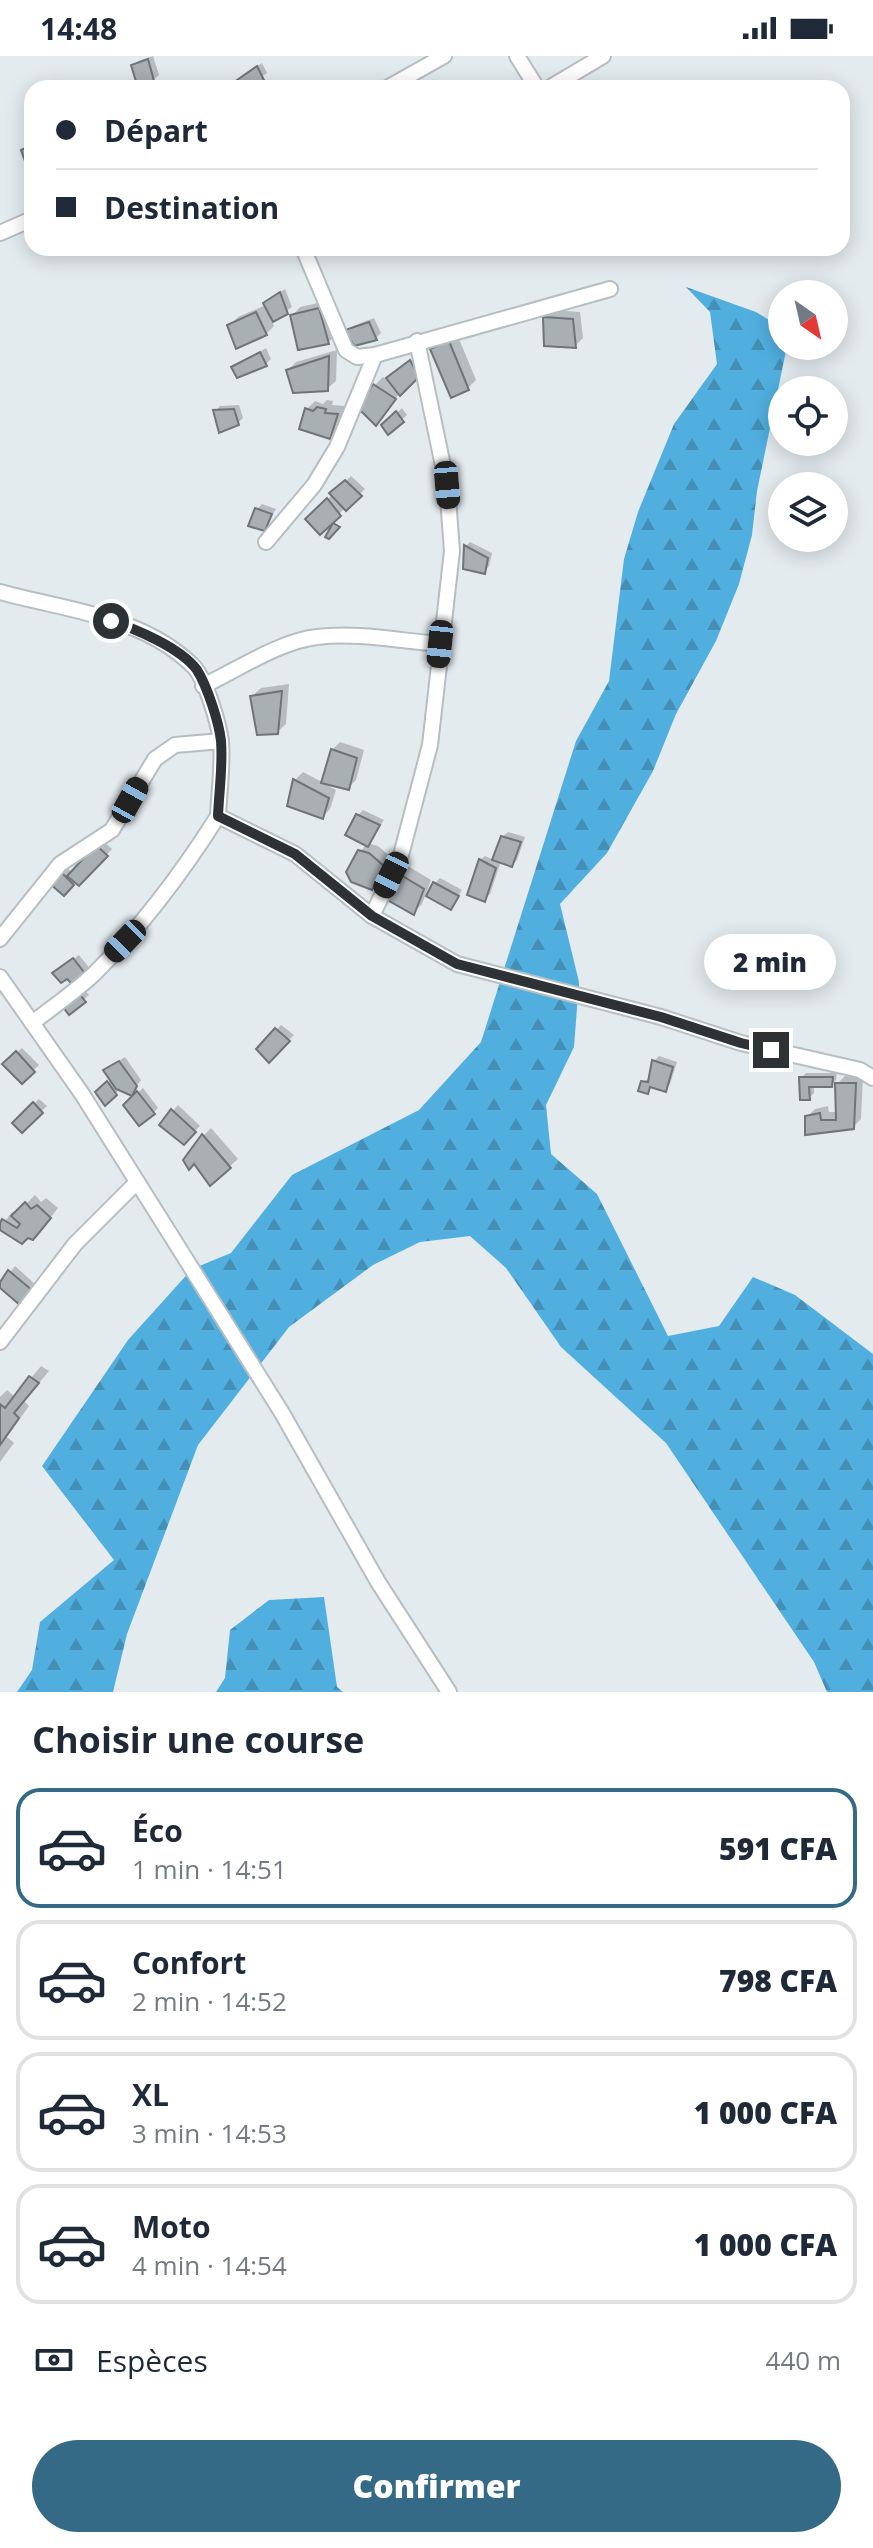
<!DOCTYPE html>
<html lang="fr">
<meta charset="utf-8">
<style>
:root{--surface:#fff;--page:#f6f6f7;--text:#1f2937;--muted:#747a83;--line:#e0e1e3;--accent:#356a86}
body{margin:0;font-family:"Open Sans",sans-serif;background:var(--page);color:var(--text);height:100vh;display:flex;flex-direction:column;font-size:30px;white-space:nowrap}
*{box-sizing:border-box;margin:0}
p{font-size:26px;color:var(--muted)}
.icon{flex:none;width:44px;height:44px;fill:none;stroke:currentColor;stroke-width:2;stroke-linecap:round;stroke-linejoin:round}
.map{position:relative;height:1636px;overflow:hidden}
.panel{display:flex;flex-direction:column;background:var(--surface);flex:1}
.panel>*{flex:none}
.top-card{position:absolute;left:24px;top:24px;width:826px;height:176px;border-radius:24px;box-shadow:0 4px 20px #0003;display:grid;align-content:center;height:176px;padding:0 32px;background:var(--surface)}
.needle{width:52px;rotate:146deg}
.tools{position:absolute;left:768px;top:224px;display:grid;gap:16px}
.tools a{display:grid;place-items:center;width:80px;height:80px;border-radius:50%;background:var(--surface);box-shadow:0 4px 20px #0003;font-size:40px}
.end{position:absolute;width:36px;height:36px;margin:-18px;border:10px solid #2f3234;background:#fff;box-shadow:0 0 0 4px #fff}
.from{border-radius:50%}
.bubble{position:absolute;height:56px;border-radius:28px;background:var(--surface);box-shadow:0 4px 20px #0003;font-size:26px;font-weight:800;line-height:56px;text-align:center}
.car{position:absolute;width:24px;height:48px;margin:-24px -12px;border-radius:10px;box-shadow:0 0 6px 2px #0007;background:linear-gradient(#222 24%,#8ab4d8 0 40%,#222 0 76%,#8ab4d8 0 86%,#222 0)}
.top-card b{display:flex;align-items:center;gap:28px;height:76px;font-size:30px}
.top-card b+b{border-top:2px solid var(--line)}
.top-card i{width:20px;height:20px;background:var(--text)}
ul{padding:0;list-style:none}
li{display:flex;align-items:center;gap:24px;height:120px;margin:0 16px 12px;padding:0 16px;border:4px solid var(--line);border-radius:24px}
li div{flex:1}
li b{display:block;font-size:30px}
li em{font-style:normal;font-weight:800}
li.current{border-color:var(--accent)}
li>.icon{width:72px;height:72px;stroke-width:1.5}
h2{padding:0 32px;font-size:36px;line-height:96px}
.pay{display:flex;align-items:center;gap:20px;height:88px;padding:0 32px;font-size:30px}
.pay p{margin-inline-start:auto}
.action{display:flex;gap:16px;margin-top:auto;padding:16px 32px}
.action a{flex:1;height:92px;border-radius:48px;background:var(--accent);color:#fff;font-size:32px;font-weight:800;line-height:92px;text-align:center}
.status{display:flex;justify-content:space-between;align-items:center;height:56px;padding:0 40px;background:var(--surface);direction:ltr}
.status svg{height:22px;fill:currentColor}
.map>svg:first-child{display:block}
</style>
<div class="status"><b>14:48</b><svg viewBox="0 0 49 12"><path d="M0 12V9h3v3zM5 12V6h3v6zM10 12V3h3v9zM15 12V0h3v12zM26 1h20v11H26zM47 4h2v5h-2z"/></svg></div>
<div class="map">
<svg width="873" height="1636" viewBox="0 0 873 1636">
<defs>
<pattern id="forest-firs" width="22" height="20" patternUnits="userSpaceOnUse" patternTransform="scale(2)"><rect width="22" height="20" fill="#51afdf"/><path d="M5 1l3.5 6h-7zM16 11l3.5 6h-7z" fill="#448fb6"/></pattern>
</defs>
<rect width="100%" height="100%" fill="#e4ebef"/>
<g fill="url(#forest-firs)">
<polygon points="686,231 756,256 782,272 782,290 787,290 757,435 752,479 739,528 716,585 676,658 653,715 607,797 560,848 579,926 574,991 546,1049 551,1098 597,1138 668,1280 719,1270 753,1221 795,1239 873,1298 873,1636 827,1636 814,1606 666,1387 561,1291 506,1212 470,1180 420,1186 373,1209 289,1271 198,1389 127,1578 113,1636 17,1636 32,1614 40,1566 114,1504 42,1410 128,1284 192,1213 231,1197 292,1119 419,1054 481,986 576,685 609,625 624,503 638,456 674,368 717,308 710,256"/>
<polygon points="324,1541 337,1631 343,1636 216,1636 225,1622 230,1574 269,1544"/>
</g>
<g fill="#0003">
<polygon points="153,0 159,19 153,24 133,10 138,5"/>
<polygon points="262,7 267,17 243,32 244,19"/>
<polygon points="285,233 292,251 271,264 274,270 266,278 230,269 238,261 266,249 271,242"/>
<polygon points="327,245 336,278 328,287 292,260 300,251"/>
<polygon points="553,254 580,256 583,282 575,290 545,262"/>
<polygon points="374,262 381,277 376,282 348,274 353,270"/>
<polygon points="457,278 476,324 468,332 452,339 432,293 440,285"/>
<polygon points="266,292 271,303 266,308 233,311"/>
<polygon points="337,294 336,325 327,333 288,314 296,306"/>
<polygon points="415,301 423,315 399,338 384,359 375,329 383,321 387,324"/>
<polygon points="327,344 333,345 332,349 345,350 338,373 330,381 307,353 315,345 323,348"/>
<polygon points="239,349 243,362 238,367 215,355 220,350"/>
<polygon points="402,352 407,359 388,376 384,370"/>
<polygon points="351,420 365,433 320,476 308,463"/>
<polygon points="262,448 276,453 264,473 257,453"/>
<polygon points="470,486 492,497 489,510 484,516 466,490"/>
<polygon points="289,628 286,668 277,676 252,640 261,632"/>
<polygon points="340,686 364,694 356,724 348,732 325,728 336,734 330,753 322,761 295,724 303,716 324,727 332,694"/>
<polygon points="363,754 384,764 368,787 378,790 392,802 380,824 372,832 360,796 367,788 358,759"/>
<polygon points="508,776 525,781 517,804 512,809 501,805 490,838 485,843 480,804 485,800 494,804 502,781"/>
<polygon points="103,785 112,793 79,828 76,825 64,838 51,826 66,810 72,817"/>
<polygon points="406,809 431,824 422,848 414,856 398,817"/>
<polygon points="440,822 462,834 451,851 435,827"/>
<polygon points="79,899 91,914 75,928 60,913"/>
<polygon points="82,931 89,939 70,956"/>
<polygon points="281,969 294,979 269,1004 259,993"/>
<polygon points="22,992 39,1009 22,1025 5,1008"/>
<polygon points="659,1000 677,1006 670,1028 665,1033 653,1030 647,1036 643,1026 651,1021 654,1005"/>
<polygon points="125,1001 141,1024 132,1037 120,1033 105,1047 98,1036 111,1023 105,1014"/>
<polygon points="806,1017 837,1017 836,1024 831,1029 814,1029 814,1037 809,1042 801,1022"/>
<polygon points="845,1020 863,1020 861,1063 853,1071 807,1061 815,1053 828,1050 829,1056 838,1056 837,1028"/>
<polygon points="143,1032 158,1052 153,1057 125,1049"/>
<polygon points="39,1043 47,1050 22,1074 15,1067"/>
<polygon points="178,1049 200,1070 184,1086 162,1068"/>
<polygon points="211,1072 238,1103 210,1127 203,1080"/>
<polygon points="35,1139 41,1146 46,1142 58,1152 41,1174 0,1172 12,1156 16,1158"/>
<polygon points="15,1210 36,1229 20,1246 0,1230"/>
<polygon points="41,1310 49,1315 24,1345 29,1350 7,1381 14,1387 0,1406 0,1341 7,1334 15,1341"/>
</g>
<g fill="#a9b0b4" stroke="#6e7478" stroke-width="2">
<polygon points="148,3 154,25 138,32 131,9"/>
<polygon points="257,10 264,24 250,32 241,32 237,24"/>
<polygon points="32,89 32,115 29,116 21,94"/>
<polygon points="280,236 288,258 273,266 263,247"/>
<polygon points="319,252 329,288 298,294 290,259"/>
<polygon points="256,256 267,279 236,293 227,269"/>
<polygon points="543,261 573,263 576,292 544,290"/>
<polygon points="369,266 377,284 354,290 345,274"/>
<polygon points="449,285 469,334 451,342 430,293"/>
<polygon points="260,296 267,310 237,322 231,311"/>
<polygon points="329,300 328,335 293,337 286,314"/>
<polygon points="410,304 419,321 400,340 386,322"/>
<polygon points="373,328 396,343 376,370 358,352"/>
<polygon points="317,351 326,353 325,357 338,358 330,383 299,373 305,352 313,355"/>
<polygon points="234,353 239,369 219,377 213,354"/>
<polygon points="396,355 404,366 388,379 381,369"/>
<polygon points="345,424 362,440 346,455 329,437"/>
<polygon points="327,442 341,460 320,479 305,463"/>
<polygon points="255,452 272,458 265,475 248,470"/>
<polygon points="333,467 340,471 329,483 325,481"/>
<polygon points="464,489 488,502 485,518 463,513"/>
<polygon points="282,635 278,678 257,679 250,640"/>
<polygon points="331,693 357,702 349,734 321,727"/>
<polygon points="293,723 329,742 323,763 287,750"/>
<polygon points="356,758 380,769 368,791 345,779"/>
<polygon points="501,780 521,786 512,811 492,804"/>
<polygon points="96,789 108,800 79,830 67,820"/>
<polygon points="358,794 369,797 385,811 372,834 351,826 346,816"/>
<polygon points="479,803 496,812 485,846 467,839"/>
<polygon points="59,814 74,829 64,840 48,826"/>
<polygon points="396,816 424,833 414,859 384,842"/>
<polygon points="433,826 459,840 451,854 426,840"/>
<polygon points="73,902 87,920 75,931 67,923 61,927 52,917"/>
<polygon points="76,934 86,946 69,959 60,947"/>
<polygon points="275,972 290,985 269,1007 256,993"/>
<polygon points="16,995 35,1016 22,1028 2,1008"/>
<polygon points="652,1004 673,1011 666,1036 650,1031 648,1038 638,1035 641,1025 648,1026"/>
<polygon points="119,1005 137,1030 132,1040 116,1033 103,1014"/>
<polygon points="799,1021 833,1021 832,1031 809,1031 810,1044 800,1044"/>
<polygon points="107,1025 117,1039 105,1050 95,1036"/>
<polygon points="835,1027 856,1027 854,1073 805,1079 805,1060 820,1057 821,1064 836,1064"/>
<polygon points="137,1035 155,1058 139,1070 123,1049"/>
<polygon points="33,1046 43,1057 22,1077 12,1067"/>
<polygon points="171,1053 196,1076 184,1089 159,1069"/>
<polygon points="202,1078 231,1112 210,1130 194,1108 189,1114 183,1104"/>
<polygon points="25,1146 31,1153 37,1149 51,1162 33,1184 28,1182 22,1188 0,1174 0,1167 2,1163 17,1172 20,1168 11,1160"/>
<polygon points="8,1214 33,1235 20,1249 0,1232 0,1226"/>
<polygon points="29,1320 39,1327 14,1357 19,1362 0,1389 0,1348 5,1352"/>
</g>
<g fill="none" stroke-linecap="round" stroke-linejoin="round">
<defs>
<g id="street">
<polyline points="517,0 537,32"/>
<polyline points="387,32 444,0"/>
<polyline points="549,32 603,0"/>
<polyline points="0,177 32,163"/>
<polyline points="303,192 346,294 357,301 375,299 610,233"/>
<polyline points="266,486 314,429 337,391 375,299"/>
<path d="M0 536C65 554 144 560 194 611 206 624 219 668 221 686 223 710 219 736 218 760L295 798 372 860 457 908 661 961 741 987 860 1014 873 1022"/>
<path d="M203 630C237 614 280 585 317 581 357 576 400 585 440 588"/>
<polyline points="372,860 401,799 430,689 452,495 447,429 417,285"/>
<polyline points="0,883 60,808 112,774 155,703 175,689 221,685"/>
<polyline points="0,921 82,1038 192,1213 282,1357 378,1526 449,1636"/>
<path d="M32 967C53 951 76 935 95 917 143 869 182 817 218 760"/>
<polyline points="0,1286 75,1188 137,1126"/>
</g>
</defs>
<use href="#street" stroke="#b7bec2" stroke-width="18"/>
<use href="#street" stroke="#fff" stroke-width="14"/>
</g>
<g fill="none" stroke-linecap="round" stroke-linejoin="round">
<path stroke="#2f3234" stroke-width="10" d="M111 565C136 573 181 592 197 614 207 630 219 666 221 685 223 709 219 736 218 760L295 798 372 860 457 908 661 961 741 987 771 994"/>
</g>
</svg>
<div class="tools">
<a><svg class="needle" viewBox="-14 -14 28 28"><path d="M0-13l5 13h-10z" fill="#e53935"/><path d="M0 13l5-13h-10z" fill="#747a83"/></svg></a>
<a><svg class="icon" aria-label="locate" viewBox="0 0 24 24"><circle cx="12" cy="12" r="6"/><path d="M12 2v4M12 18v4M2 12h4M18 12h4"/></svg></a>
<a><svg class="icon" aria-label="layers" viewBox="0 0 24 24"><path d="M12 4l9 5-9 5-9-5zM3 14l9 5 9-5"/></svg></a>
</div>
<i class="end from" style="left:111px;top:565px"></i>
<i class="end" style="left:771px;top:994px"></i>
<div class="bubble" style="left:704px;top:878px;width:132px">2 min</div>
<i class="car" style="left:447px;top:429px;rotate:175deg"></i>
<i class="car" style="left:440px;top:588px;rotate:186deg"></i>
<i class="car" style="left:130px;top:744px;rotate:29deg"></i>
<i class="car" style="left:391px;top:819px;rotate:206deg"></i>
<i class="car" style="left:125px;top:885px;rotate:224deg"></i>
<div class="top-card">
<b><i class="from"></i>Départ</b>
<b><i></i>Destination</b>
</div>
</div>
<section class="panel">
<h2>Choisir une course</h2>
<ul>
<li class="current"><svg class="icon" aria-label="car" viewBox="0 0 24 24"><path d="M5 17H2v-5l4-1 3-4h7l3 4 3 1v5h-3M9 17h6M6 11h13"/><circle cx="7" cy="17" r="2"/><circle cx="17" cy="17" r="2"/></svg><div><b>Éco</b><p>1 min · 14:51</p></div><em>591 CFA</em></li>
<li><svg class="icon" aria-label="car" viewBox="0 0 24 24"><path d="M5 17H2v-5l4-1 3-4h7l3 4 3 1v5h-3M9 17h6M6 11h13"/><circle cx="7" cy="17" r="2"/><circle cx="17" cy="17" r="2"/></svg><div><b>Confort</b><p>2 min · 14:52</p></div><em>798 CFA</em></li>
<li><svg class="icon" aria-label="car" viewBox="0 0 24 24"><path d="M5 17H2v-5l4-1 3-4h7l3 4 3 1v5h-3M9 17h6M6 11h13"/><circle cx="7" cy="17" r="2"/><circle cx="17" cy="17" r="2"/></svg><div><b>XL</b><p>3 min · 14:53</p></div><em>1 000 CFA</em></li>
<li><svg class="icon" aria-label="car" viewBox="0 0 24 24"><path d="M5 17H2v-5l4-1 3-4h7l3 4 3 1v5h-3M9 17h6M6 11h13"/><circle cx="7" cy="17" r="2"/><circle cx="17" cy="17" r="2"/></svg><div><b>Moto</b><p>4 min · 14:54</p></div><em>1 000 CFA</em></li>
</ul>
<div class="pay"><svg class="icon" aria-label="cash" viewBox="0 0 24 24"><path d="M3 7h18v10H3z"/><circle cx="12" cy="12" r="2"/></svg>Espèces<p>440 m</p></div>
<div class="action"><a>Confirmer</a></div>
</section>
